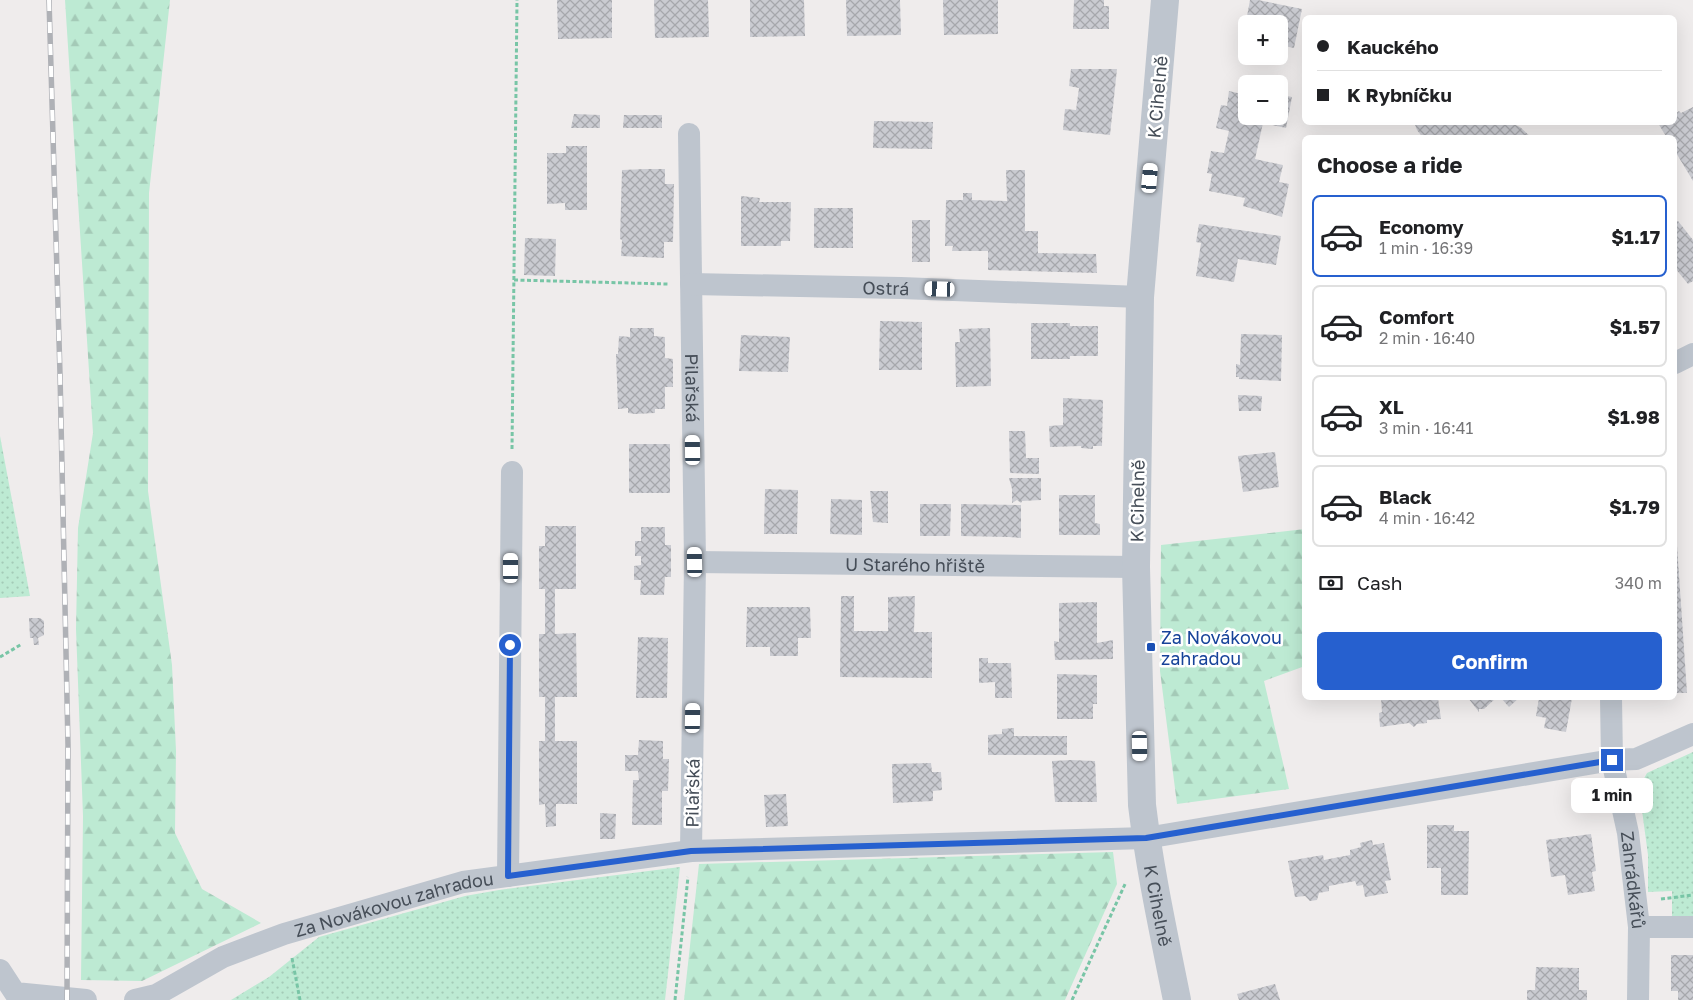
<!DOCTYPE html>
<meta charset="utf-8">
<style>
:root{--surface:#fff;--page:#f6f6f6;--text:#202124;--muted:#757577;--line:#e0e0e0;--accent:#2660cf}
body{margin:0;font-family:"Golos Text",sans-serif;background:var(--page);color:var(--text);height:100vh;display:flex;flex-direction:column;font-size:19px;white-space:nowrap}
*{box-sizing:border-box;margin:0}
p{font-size:16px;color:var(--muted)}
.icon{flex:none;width:28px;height:28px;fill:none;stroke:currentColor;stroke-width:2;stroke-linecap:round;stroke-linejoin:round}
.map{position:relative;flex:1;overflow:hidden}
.sheet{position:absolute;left:1302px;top:135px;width:375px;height:565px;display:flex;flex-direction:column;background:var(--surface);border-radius:8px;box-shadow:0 5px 20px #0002}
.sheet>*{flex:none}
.banner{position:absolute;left:1302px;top:15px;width:375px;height:110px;border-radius:8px;box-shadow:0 5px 20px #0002;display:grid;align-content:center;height:110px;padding:0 15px;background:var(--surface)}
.tools{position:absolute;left:1238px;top:15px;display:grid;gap:10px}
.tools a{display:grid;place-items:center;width:50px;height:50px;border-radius:8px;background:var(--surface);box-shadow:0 5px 20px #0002;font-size:25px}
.end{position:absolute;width:22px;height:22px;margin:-11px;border:6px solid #2660cf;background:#fff;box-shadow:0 0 0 2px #fff}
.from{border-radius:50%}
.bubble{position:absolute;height:35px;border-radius:8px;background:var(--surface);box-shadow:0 5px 20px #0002;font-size:16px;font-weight:700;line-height:35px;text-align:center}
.car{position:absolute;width:15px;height:30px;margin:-15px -8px;border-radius:6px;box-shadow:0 0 4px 1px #0007;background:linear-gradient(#fff 24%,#345 0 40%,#fff 0 76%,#345 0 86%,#fff 0)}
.banner b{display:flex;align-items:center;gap:18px;height:48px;font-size:19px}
.banner b+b{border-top:1px solid var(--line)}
.banner i{width:12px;height:12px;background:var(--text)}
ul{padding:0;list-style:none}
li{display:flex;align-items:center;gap:15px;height:82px;margin:0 10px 8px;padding:0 5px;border:2px solid var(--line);border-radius:8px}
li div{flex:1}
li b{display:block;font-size:19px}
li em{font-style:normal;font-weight:700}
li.current{border-color:var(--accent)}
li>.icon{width:45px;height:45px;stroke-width:1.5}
h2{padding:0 15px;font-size:22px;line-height:60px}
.pay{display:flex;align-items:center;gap:12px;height:55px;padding:0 15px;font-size:19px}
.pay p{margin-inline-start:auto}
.action{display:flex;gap:10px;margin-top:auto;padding:10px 15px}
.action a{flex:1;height:58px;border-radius:8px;background:var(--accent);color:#fff;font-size:20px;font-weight:700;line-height:58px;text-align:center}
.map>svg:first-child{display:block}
</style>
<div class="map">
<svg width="1693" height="1000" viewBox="0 0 1693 1000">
<defs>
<pattern id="green-dots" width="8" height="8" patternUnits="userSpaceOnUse" patternTransform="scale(1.25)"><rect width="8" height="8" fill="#bdead3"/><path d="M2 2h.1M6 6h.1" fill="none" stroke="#a4cab7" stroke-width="1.8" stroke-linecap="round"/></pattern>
<pattern id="forest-firs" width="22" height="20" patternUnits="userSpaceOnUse" patternTransform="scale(1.25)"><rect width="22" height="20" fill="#bdead3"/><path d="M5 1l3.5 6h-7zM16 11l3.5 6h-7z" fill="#a4cab7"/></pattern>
<pattern id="building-cross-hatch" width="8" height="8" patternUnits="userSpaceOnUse" patternTransform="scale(1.25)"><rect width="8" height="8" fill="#cacbd1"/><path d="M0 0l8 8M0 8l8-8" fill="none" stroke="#a6a7ac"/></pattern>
</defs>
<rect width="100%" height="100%" fill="#efecec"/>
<g fill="url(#green-dots)">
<polygon points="0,436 30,596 0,598"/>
<polygon points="1693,752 1693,919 1672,919 1672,891 1648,892 1648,855 1639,788 1647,773"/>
<polygon points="680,867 665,1000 231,1000 269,977 319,937 465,896 499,890"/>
</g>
<g fill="url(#forest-firs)">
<polygon points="65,0 170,0 149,193 148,491 172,665 176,751 175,833 202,889 261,923 142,981 81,980 83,816 76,629 78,528 93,433"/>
<polygon points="1305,529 1305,666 1264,681 1289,789 1177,804 1160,671 1161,545"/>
<polygon points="1113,852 1117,884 1065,1000 684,1000 699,864"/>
</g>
<g fill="url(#building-cross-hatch)">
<polygon points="557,0 612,0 612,38 558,39"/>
<polygon points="654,0 708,0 709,37 655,38"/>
<polygon points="750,0 804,0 805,36 750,37"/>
<polygon points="846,0 900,0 901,35 847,36"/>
<polygon points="943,0 998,0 998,34 944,35"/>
<polygon points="1074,0 1104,0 1104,6 1109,6 1109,29 1073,29"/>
<polygon points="1250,0 1258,0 1302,9 1294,48 1279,45 1279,24 1246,24 1246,38 1243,38"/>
<polygon points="1071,69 1117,69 1110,135 1063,130 1065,109 1076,110 1079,88 1069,86"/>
<polygon points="1229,91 1246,95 1246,116 1279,116 1279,94 1292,97 1286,128 1263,123 1255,159 1283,165 1279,182 1289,184 1282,217 1243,206 1245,198 1209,191 1212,174 1207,173 1211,151 1224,153 1229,131 1216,128 1221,105 1227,106"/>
<polygon points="1693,107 1693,181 1675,151 1675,138 1667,138 1658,123 1675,122 1675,114 1679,111 1681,113"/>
<polygon points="574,114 600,115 600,128 571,128"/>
<polygon points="624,115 662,115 662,128 623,128"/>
<polygon points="874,121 933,122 932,149 873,148"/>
<polygon points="1414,122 1509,122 1520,127 1532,138 1423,138 1417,130"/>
<polygon points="566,146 587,146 587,210 565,210 565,203 547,204 547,153 566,153"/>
<polygon points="645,169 665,169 665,184 674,184 673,242 664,242 664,258 621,256 622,240 620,239 622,170"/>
<polygon points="1006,170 1025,170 1025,231 1038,231 1038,253 1096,254 1097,273 988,270 988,251 952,251 953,246 945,246 946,200 963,200 963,193 972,193 972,200 1007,201"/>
<polygon points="741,196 760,198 759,202 791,202 790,241 781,241 781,246 741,246"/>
<rect x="814" y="208" width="39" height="40"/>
<rect x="912" y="220" width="18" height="42"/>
<polygon points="1678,221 1693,240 1693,281 1688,284 1675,268 1675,222"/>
<polygon points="1199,224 1281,236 1276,265 1238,259 1234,282 1196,276 1201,243 1196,242"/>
<polygon points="525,238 556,239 555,276 524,275"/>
<polygon points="880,321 922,322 922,370 879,370"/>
<polygon points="1031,323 1070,323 1070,326 1098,326 1098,356 1070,356 1070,359 1031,359"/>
<polygon points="630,328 654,328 654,336 665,337 665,358 673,359 673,387 665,387 665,409 655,409 655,413 635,414 628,413 628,408 618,409 616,354 618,354 619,336 630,337"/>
<polygon points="990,328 991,386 956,387 955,342 960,342 959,329"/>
<polygon points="1241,334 1282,335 1281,381 1239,379 1239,377 1236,377 1236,364 1240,365"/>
<polygon points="741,335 790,337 788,372 739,371"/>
<polygon points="1238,395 1262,396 1261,411 1239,411"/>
<polygon points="1063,398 1103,400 1102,446 1093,446 1093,449 1081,448 1081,446 1050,447 1049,426 1063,425"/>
<polygon points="1009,431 1025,431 1026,458 1039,458 1039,474 1010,473"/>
<rect x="629" y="444" width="41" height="49"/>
<polygon points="1275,452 1279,487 1243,492 1238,456"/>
<polygon points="1009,478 1041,478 1041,500 1022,501 1021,503 1017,500 1012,503 1012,489"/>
<polygon points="765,489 798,490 797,534 764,534"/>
<polygon points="870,491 888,491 888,523 873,522"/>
<polygon points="1059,495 1095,495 1095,523 1100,524 1100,535 1059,535"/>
<polygon points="831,499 862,500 862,535 830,534"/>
<polygon points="920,504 951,504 950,536 920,536"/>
<polygon points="961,504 1021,505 1021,538 1009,537 961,536"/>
<polygon points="545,526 576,526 576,589 555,589 555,634 576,633 577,697 555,697 555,741 577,741 577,804 556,804 556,826 546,827 545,804 539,805 539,741 545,741 545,697 539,697 539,634 545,634 545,589 539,589 539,546 545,546"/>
<polygon points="641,527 665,527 665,545 671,545 671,577 665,577 664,595 640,595 641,580 634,580 634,566 641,565 641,556 635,556 635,541 641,541"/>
<polygon points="1675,531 1676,531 1687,693 1675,693"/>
<polygon points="841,596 854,596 854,631 888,631 888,597 915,596 914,632 932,632 932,678 840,677"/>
<polygon points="1097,602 1097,643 1113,640 1113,659 1055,660 1054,641 1059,642 1059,603"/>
<polygon points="747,607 810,607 811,638 798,638 798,656 770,656 770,647 746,647"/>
<polygon points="29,618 40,618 44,621 44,635 38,638 39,645 34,645 33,638 30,638"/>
<polygon points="638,637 668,638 667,698 636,698"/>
<polygon points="979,658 988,658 988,663 1011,663 1012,698 995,698 995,682 979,683"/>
<polygon points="1057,674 1097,675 1097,704 1093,704 1093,719 1057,719"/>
<polygon points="1381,698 1438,698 1441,719 1427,720 1427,723 1417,724 1414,727 1409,723 1380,727 1379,713 1382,712"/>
<polygon points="1468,698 1496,698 1484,709 1479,709 1479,712"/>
<polygon points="1501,698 1519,698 1509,707"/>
<polygon points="1539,698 1572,698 1566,732 1544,728 1546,718 1536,716"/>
<polygon points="1014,728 1014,736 1067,736 1067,755 988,755 988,735 1002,734 1002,729"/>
<polygon points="639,740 663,741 663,759 669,759 668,791 662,791 662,825 632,825 633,780 639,780 638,771 625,771 625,755 638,755"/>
<polygon points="1071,760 1095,761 1097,802 1055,802 1052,761"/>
<polygon points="931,763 932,772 941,772 942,790 933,791 933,801 893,803 892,764"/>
<polygon points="786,794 788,826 766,827 764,795"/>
<polygon points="600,813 616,814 615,839 600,839"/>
<polygon points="1427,825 1454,825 1454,831 1469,831 1468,895 1441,895 1441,868 1427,868"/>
<polygon points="1591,834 1596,871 1592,872 1595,891 1568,895 1565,875 1551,877 1546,840"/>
<polygon points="1372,840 1373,845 1384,843 1391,880 1385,881 1388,893 1365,897 1363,885 1357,886 1355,881 1329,886 1329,891 1319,893 1317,900 1310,901 1305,896 1295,897 1288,861 1323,855 1324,860 1350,855 1350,850 1361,847 1360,843"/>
<polygon points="1671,955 1693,955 1693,1000 1678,1000 1678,991 1671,991"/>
<polygon points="1536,967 1579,968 1579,990 1587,990 1587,1000 1527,1000 1527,990 1535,990"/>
<polygon points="1275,984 1280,1000 1239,1000 1237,994"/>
</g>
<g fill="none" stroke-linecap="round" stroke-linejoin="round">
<g stroke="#78c5a6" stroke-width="3" stroke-dasharray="4 2.5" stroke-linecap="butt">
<polyline points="514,280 668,284"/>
<polyline points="512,449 517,0"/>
<polyline points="0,657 22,644"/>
<polyline points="1661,899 1693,895"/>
<polyline points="292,958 300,1000"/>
<polyline points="675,1000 688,877"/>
<polyline points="1072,1000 1126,882"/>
</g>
<g stroke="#bec5ce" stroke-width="22">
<path id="s1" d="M689 134 695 562 691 851"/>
<path id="s2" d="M691 284 901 288 1140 297"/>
<polyline points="1675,363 1693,354"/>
<path id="s3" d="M695 562 1136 567"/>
<path id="s4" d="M1611 698 1612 760 1628 833 1639 927 1638 1000"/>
<polyline points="508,876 512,472"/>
<polyline points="1639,927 1693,927"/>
<polyline points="0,970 15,993 86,1000"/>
<path id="s5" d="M135 1000 156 995 223 957 284 934 463 882 691 851 1146 838 1612 760 1636 759 1693 734"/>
</g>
<path stroke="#bec5ce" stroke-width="28" id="s6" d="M1165 0 1140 297 1136 567 1142 805C1150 871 1164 935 1177 1000"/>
<defs>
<polyline id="rail" points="49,0 60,374 68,745 67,1000"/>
</defs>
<use href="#rail" stroke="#afb1b6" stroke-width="5.5"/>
<use href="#rail" stroke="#fff" stroke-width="4" stroke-dasharray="11" stroke-linecap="butt"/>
</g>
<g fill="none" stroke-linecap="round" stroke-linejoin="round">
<polyline stroke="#2660cf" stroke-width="6" points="510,645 508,876 691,851 1146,838 1612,760"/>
</g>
<rect fill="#1a4fb4" stroke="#fff" stroke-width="2" x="1146" y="642" width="10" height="10" rx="2.5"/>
<g text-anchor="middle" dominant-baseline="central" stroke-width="5" stroke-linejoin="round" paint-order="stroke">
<g font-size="18" fill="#464e58" stroke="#fff">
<text transform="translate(1157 97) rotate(-85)">K Cihelně</text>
<text stroke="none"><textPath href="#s2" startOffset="195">Ostrá</textPath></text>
<text stroke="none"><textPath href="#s1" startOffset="254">Pilařská</textPath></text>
<text transform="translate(1137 501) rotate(-89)">K Cihelně</text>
<text stroke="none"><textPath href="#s3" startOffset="220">U Starého hřiště</textPath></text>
<text transform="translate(692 793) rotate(-89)">Pilařská</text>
<text stroke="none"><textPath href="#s4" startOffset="184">Zahrádkářů</textPath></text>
<text stroke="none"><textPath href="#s5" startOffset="278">Za Novákovou zahradou</textPath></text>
<text stroke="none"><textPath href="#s6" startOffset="908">K Cihelně</textPath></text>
</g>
<g font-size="18" fill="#164399" stroke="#fff" text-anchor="start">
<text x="1161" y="637">Za Novákovou<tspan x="1161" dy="21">zahradou</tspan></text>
</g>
</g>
</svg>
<div class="tools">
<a>+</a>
<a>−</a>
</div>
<i class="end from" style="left:510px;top:645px"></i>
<i class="end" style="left:1612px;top:760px"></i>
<div class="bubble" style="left:1571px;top:778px;width:82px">1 min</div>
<i class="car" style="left:1150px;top:178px;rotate:5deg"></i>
<i class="car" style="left:940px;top:289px;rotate:272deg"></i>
<i class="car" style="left:693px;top:450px;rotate:359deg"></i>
<i class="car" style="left:695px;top:562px;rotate:359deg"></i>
<i class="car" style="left:511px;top:568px;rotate:0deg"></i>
<i class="car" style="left:693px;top:718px;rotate:1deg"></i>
<i class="car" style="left:1140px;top:746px;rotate:179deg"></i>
<div class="banner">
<b><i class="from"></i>Kauckého</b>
<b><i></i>K Rybníčku</b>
</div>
<section class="sheet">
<h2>Choose a ride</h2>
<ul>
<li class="current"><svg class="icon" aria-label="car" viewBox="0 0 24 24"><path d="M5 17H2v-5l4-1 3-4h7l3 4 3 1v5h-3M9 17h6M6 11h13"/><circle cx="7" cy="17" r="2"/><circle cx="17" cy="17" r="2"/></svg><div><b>Economy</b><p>1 min · 16:39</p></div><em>$1.17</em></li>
<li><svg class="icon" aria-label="car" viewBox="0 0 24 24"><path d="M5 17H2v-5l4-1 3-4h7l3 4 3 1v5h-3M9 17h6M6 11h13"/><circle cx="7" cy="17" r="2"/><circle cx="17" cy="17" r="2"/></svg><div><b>Comfort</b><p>2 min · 16:40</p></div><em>$1.57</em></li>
<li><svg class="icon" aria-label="car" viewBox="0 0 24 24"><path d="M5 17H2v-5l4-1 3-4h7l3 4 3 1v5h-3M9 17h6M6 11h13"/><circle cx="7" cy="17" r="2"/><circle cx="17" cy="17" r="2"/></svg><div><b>XL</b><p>3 min · 16:41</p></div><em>$1.98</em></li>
<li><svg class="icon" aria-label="car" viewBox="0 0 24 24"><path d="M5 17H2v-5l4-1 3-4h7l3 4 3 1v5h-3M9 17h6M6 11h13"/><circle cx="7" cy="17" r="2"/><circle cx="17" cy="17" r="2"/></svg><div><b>Black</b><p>4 min · 16:42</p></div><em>$1.79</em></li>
</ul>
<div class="pay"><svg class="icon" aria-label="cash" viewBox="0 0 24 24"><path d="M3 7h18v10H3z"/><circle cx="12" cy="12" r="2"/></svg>Cash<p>340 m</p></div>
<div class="action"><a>Confirm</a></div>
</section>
</div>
